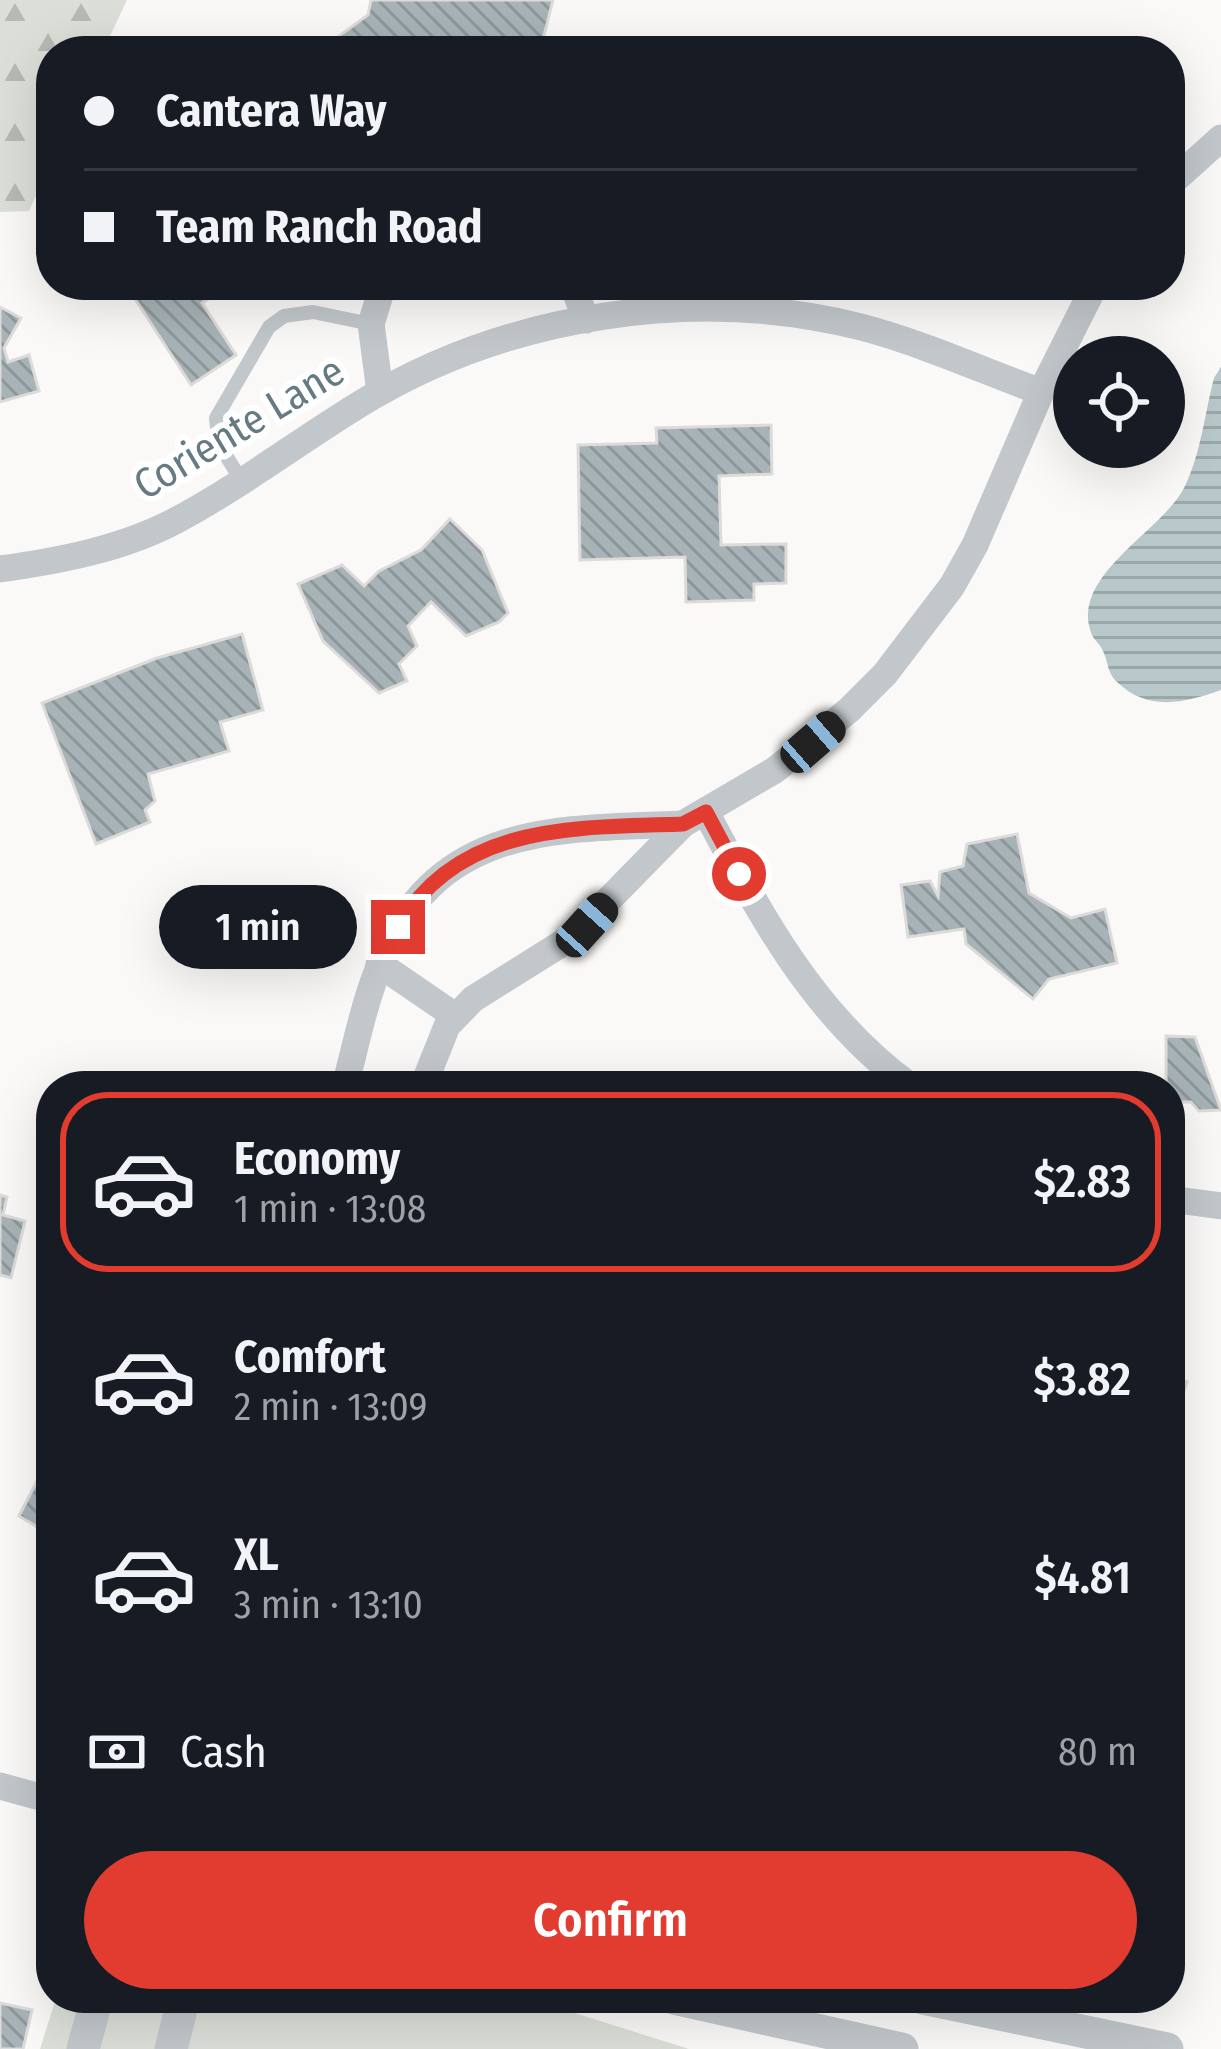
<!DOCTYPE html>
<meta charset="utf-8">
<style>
:root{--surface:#171b24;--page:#20242c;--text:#f1f3f6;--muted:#9ea1a6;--line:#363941;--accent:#e23b30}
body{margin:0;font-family:"Fira Sans Condensed",sans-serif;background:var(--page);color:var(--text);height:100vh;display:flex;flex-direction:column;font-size:45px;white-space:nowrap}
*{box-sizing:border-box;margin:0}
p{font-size:39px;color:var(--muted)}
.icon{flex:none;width:66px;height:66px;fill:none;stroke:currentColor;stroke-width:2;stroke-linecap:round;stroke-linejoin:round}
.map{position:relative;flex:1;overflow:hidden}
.drawer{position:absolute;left:36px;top:1071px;width:1149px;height:942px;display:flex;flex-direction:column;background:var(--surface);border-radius:48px;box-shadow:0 12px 48px #0002}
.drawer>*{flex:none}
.guide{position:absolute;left:36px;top:36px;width:1149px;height:264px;border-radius:48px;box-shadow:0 12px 48px #0002;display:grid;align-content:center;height:264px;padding:0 48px;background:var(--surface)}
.buttons{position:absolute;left:1053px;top:336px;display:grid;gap:24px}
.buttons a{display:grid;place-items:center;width:132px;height:132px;border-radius:50%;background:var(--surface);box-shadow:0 12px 48px #0002;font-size:60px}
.end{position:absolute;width:54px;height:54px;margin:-27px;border:15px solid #e23b30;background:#fff;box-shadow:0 0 0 6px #fff}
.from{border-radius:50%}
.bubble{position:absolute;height:84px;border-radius:42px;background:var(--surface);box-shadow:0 12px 48px #0002;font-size:39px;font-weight:600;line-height:84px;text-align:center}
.car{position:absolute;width:36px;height:72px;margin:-36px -18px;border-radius:15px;box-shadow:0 0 9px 3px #0007;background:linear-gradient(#222 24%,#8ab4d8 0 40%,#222 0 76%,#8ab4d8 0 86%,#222 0)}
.guide b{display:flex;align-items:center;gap:42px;height:114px;font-size:45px}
.guide b+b{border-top:3px solid var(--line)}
.guide i{width:30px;height:30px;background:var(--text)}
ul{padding:21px 0 0;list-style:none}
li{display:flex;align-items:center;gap:36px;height:180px;margin:0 24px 18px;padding:0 24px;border:6px solid transparent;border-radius:48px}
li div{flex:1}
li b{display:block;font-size:45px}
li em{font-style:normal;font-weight:600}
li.current{border-color:var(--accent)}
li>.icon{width:108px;height:108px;stroke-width:1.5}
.pay{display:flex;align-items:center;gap:30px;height:132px;padding:0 48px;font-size:45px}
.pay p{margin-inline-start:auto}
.primary-button{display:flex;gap:24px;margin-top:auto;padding:24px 48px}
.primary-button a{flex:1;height:138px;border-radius:72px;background:var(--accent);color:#fff;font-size:48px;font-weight:600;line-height:138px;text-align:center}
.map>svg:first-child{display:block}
</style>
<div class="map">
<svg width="1221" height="2049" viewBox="0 0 1221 2049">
<defs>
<pattern id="forest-firs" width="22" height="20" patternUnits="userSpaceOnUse" patternTransform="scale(3)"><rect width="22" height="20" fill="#dbdfd7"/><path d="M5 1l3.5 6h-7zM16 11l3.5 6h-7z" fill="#b5bab4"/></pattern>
<pattern id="water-rules" width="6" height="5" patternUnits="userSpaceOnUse" patternTransform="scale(3)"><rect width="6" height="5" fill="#b8c7c9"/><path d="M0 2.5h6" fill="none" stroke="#99a7a9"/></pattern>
<pattern id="building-back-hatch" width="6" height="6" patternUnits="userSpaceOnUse" patternTransform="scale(3)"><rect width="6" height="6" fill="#a8b3b7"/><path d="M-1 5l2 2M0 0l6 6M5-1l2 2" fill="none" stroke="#8c979a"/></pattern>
</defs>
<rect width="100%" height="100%" fill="#faf9f8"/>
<polygon fill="#dbdfd7" points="56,1998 527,1998 689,2049 40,2049"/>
<polygon fill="url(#forest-firs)" points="0,0 127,0 103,51 51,51 51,163 29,211 0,212"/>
<path fill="url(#water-rules)" d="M1221 367V690C1184 703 1148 712 1117 682 1106 671 1109 662 1102 649 1100 644 1094 640 1092 635 1067 576 1164 531 1185 486 1201 453 1205 412 1214 378Z"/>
<g fill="url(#building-back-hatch)" stroke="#dcdbda" stroke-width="3">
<polygon points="371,0 553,0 540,51 306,51 331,42 368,15"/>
<polygon points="126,285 230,285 202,303 236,355 191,385"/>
<polygon points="0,307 21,318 4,348 8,362 29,355 39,391 0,402"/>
<polygon points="771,425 772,474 719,476 721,545 786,544 786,583 754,584 754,600 686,602 685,557 580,560 578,445 657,443 656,428"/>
<polygon points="450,519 482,550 508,613 499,622 466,636 431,602 408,626 417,646 399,664 407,681 379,693 323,641 298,584 342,565 364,586 379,571 421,550"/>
<polygon points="242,634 263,710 220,722 229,751 148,774 155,801 145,810 150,822 96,844 42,703 157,658"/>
<polygon points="1017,834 1029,893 1071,918 1105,909 1117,963 1049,979 1033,999 966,944 964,929 908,937 901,885 930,881 938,896 940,872 963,866 967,844"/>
<polygon points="1166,1036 1195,1037 1221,1110 1199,1111 1191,1102 1170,1102 1170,1086 1166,1086"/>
<polygon points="0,1195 7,1197 3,1215 25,1221 11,1278 0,1275"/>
<polygon points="1170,1376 1187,1382 1170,1429"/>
<polygon points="38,1479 51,1486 51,1535 19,1516"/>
<polygon points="0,2003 32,2010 23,2049 0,2049"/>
</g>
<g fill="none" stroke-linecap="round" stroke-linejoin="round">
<polyline stroke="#c1c7ca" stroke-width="14" points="241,480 219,444 216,418 269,327 284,316 313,312 371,324"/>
<g stroke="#c1c7ca" stroke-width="27">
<polyline points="1170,184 1221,138"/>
<polyline points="573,285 586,320"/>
<polyline points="380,392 371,324 383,285"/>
<path d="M0 569C58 561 122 549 175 521 239 487 298 442 360 404 505 315 695 285 861 327 922 343 981 370 1041 392"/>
<path d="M706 812C760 915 814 1016 910 1086"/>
<polyline points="379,964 455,1016"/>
<path d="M345 1086C356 1045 364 1002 381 962 437 823 555 829 683 824"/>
<polyline points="423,1086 447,1026 473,999 572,937 683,824 775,770 849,710 885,674 952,586 975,545 1041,392 1095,285"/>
<polyline points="1170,1199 1221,1206"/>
<polyline points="0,1786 51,1800"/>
</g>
<g stroke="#c1c7ca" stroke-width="33">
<polyline points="673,1998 902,2049"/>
<polyline points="923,1998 1167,2049"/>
<polyline points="83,2049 97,1998"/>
<polyline points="171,2049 184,1998"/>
</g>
</g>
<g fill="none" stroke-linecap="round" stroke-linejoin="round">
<path stroke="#e23b30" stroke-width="15" d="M398 927C459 822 577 828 683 824L706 812 739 874"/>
</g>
<g text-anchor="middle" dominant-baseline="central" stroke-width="12" stroke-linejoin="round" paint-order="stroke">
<g font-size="42" fill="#657a82" stroke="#fff">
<text transform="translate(239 428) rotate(-31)">Coriente Lane</text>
</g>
</g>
</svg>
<div class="buttons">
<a><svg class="icon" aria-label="locate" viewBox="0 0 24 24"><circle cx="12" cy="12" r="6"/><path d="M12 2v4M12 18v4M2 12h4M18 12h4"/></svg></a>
</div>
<i class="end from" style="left:739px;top:874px"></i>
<i class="end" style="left:398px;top:927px"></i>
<div class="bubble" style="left:159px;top:885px;width:198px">1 min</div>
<i class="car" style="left:813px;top:742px;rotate:49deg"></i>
<i class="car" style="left:587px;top:925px;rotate:42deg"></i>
<div class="guide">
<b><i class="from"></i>Cantera Way</b>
<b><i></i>Team Ranch Road</b>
</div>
<section class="drawer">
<ul>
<li class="current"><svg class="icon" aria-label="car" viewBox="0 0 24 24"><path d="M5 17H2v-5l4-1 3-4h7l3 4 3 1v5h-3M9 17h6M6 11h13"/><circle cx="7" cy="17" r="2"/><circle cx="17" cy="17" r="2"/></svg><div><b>Economy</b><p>1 min · 13:08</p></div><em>$2.83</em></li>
<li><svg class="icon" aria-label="car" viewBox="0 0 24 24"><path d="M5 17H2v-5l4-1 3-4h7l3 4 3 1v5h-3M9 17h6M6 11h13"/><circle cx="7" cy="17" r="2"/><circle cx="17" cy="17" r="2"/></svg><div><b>Comfort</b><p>2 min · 13:09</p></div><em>$3.82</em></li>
<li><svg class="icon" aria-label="car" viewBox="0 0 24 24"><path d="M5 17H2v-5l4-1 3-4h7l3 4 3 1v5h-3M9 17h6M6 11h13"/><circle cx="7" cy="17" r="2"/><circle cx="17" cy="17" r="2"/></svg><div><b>XL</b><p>3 min · 13:10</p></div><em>$4.81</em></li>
</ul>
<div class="pay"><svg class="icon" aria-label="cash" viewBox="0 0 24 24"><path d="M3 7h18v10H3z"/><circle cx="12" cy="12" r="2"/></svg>Cash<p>80 m</p></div>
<div class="primary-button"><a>Confirm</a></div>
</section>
</div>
